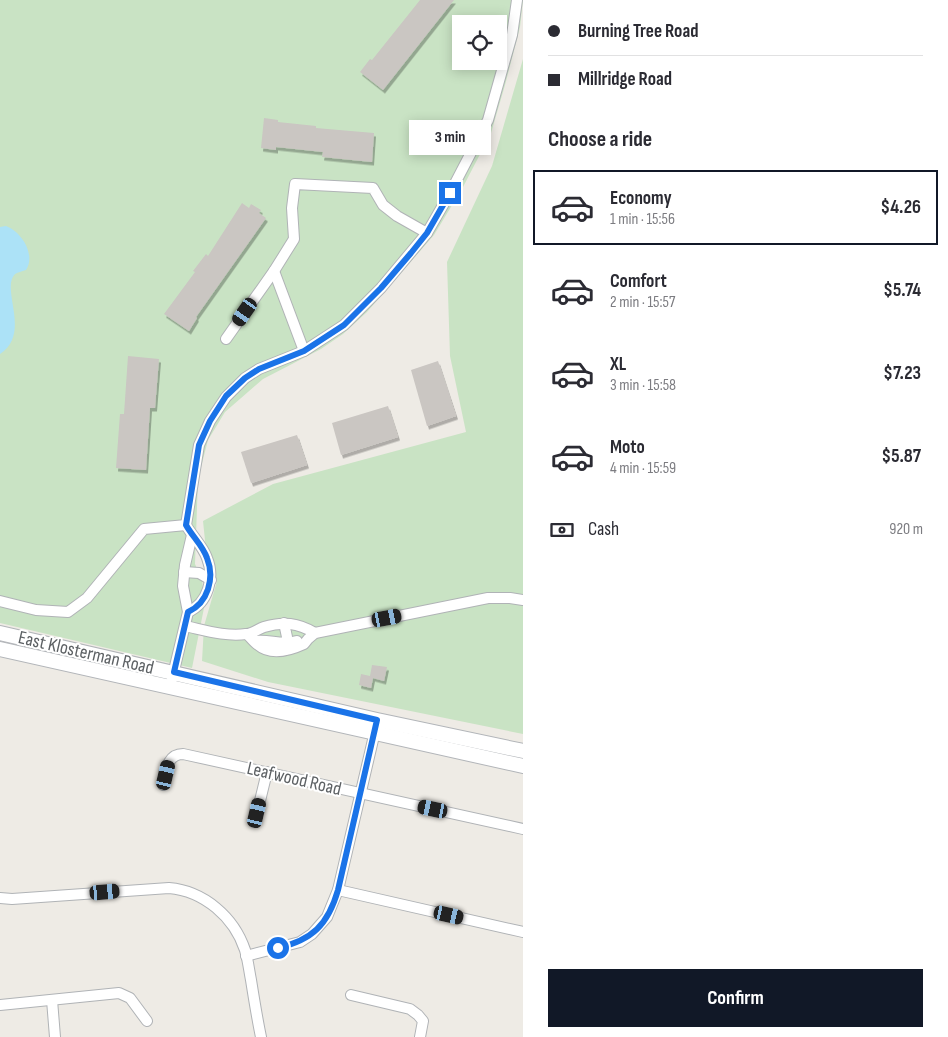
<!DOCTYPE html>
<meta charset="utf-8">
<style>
:root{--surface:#fff;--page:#f2f2f3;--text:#2b2b33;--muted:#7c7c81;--line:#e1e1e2;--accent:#111827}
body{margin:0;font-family:"Sofia Sans Condensed",sans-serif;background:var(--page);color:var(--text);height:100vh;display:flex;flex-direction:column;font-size:19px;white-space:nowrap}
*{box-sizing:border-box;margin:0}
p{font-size:16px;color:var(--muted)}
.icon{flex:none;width:28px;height:28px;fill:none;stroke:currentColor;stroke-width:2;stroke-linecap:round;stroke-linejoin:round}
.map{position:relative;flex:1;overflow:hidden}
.side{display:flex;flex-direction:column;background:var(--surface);width:425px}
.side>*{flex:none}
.guide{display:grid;align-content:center;height:110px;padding:0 25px;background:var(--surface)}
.buttons{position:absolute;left:452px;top:15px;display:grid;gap:10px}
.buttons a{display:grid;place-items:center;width:55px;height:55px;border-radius:0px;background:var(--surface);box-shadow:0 2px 12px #0003;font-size:25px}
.end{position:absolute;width:22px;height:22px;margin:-11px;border:6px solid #1a73e8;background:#fff;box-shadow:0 0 0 2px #fff}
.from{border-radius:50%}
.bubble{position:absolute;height:35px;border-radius:0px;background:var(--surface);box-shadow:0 2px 12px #0003;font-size:16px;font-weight:700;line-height:35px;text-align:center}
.car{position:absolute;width:15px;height:30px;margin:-15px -8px;border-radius:6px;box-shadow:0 0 4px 1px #0007;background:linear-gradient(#222 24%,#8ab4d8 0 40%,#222 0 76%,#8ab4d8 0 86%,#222 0)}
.guide b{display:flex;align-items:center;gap:18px;height:48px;font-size:19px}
.guide b+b{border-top:1px solid var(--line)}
.guide i{width:12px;height:12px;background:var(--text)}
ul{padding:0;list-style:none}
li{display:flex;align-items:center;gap:15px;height:75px;margin:0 10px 8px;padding:0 15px;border:2px solid transparent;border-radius:0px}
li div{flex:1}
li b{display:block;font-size:19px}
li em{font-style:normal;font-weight:700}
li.current{border-color:var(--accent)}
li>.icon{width:45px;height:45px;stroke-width:1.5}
h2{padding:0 25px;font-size:22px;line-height:60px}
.pay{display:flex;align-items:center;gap:12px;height:55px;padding:0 25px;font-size:19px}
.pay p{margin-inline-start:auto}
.cta{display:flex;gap:10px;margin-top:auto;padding:10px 25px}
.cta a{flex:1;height:58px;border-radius:0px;background:var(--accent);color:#fff;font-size:20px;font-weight:700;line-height:58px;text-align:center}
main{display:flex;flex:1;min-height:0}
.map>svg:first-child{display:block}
</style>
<main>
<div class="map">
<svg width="523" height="1037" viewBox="0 0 523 1037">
<defs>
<filter id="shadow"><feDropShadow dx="2" dy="3.5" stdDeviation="0" flood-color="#0004"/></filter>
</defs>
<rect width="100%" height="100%" fill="#eeebe5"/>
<g fill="#c9e3c4" fill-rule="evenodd">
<path d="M0 0H523L520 27 505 85 491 133 463 187 434 235 367 312 343 334 321 349 263 379 225 412 208 440 198 479 195 564 202 580 205 603 192 668 0 623ZM461 24H499V61H461Z"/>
<polygon points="523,59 523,734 268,682 202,661 204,626 217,581 206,550 203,521 273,484 466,432 450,356 447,262 492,166"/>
</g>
<path fill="#ace2f7" d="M6 226C22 232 36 255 26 270 23 271 18 272 15 274 0 289 32 333 0 354V227Z"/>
<g fill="#cac6c2" filter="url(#shadow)">
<polygon points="420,0 454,0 383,90 360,72 370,59 372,60"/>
<polygon points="264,118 278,120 278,122 316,126 316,128 374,133 372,162 322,157 323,152 276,147 276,150 261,148"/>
<polygon points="242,203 249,208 251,204 261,210 259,213 266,218 196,317 197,318 189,331 164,314 195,272 193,271 206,254 208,256"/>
<polygon points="128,356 159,359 155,408 150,408 146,470 116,468 120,414 124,414"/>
<polygon points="438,361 456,416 427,426 411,370"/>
<polygon points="388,406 398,437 341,455 332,423"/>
<polygon points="297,435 307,465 251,483 241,452"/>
<polygon points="372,665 387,667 384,681 373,678 371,688 359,685 361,674 370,676"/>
</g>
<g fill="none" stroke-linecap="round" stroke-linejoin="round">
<defs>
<g id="street">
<polyline points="274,271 304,351"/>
<polyline points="226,339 274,271 294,239 292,208 295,184 373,188 383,205 397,216 427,233"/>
<polyline points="184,572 199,573 211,580"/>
<polyline points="0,601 36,610 68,612 87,598 144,529 186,525"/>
<path d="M188 612C208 603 215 578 207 558 203 546 192 536 186 525L199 445 210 421 226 397 245 378 259 369 304 351 344 325 381 288 427 233 450 193 488 120 512 35 517 0"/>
<polyline points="284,623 287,637 285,650"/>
<path d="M185 626C204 630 226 637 246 634 252 634 258 629 264 627 283 621 298 623 315 633"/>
<path d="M247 634C251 638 254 642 258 645 271 656 291 650 304 644L308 639 315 633 488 598H510L523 600"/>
<path d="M256 641C269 639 283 646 297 641"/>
<polyline points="172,679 188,612 183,586 185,565 192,535"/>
<path d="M163 785C166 773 166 754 183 754L523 829"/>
<polyline points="257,813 267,772"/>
<polyline points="338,890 523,932"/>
<path d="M0 898 12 899 169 888C204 891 234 917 245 950 248 960 249 970 251 980 254 999 257 1018 261 1037"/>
<polyline points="246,956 300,942 312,934 327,917 338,890 376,727"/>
<polyline points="351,995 410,1009 418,1015 423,1021 420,1037"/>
<polyline points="52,1000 55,1037"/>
<polyline points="0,1005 119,993 130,998 147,1021"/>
</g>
<g id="secondary">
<polyline points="0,633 377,720 523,751"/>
<polyline points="0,649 523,766"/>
</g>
</defs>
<use href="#street" stroke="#b0b3b6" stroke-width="12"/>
<use href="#secondary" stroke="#b2b5b9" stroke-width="16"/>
<use href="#street" stroke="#fff" stroke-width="10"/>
<use href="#secondary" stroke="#fff" stroke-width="14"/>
</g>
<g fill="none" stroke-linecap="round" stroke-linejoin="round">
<path stroke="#1a73e8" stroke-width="6" d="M278 948C312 940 328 925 338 890L377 720 174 672 188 612C208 603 215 578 207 558 203 546 192 536 186 525L199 445 210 421 226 396 245 378 259 369 304 351 344 325 381 288 411 253 427 233 450 193"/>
</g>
<g text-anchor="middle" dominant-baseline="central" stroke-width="4" stroke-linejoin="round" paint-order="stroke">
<g font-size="19" fill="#5d6164" stroke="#fff">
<text transform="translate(86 653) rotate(13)">East Klosterman Road</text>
<text transform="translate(294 779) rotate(13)">Leafwood Road</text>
</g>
</g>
</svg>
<div class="buttons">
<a><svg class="icon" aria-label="locate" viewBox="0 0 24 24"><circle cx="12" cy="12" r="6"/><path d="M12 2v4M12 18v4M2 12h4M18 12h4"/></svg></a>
</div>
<i class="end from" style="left:278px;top:948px"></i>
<i class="end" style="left:450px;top:193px"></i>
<div class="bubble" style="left:409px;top:120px;width:82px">3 min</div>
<i class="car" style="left:245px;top:312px;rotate:215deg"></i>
<i class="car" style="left:387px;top:618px;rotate:79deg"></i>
<i class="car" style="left:166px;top:775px;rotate:13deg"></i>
<i class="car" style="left:433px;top:809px;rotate:282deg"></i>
<i class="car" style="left:257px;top:813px;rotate:13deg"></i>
<i class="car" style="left:105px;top:892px;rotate:85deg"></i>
<i class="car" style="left:449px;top:915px;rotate:103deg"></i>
</div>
<section class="side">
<div class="guide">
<b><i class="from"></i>Burning Tree Road</b>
<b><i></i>Millridge Road</b>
</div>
<h2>Choose a ride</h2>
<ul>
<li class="current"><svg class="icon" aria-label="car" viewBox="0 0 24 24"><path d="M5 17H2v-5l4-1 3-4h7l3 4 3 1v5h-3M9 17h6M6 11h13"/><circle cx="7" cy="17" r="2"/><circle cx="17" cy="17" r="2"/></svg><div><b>Economy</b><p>1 min · 15:56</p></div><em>$4.26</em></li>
<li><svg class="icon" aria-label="car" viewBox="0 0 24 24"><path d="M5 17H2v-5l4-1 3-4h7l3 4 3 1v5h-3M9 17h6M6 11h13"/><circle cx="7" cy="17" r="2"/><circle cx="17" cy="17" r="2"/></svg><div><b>Comfort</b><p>2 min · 15:57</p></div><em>$5.74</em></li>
<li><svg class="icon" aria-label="car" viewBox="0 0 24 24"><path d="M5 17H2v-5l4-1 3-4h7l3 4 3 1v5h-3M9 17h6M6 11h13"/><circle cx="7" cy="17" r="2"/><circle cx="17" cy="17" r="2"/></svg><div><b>XL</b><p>3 min · 15:58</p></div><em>$7.23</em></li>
<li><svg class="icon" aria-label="car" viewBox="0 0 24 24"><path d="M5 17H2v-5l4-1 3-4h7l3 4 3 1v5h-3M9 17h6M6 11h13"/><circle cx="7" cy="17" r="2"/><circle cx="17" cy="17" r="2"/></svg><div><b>Moto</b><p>4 min · 15:59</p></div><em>$5.87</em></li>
</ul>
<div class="pay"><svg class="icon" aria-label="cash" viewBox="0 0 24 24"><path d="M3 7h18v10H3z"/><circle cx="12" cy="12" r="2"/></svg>Cash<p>920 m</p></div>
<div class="cta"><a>Confirm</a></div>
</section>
</main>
